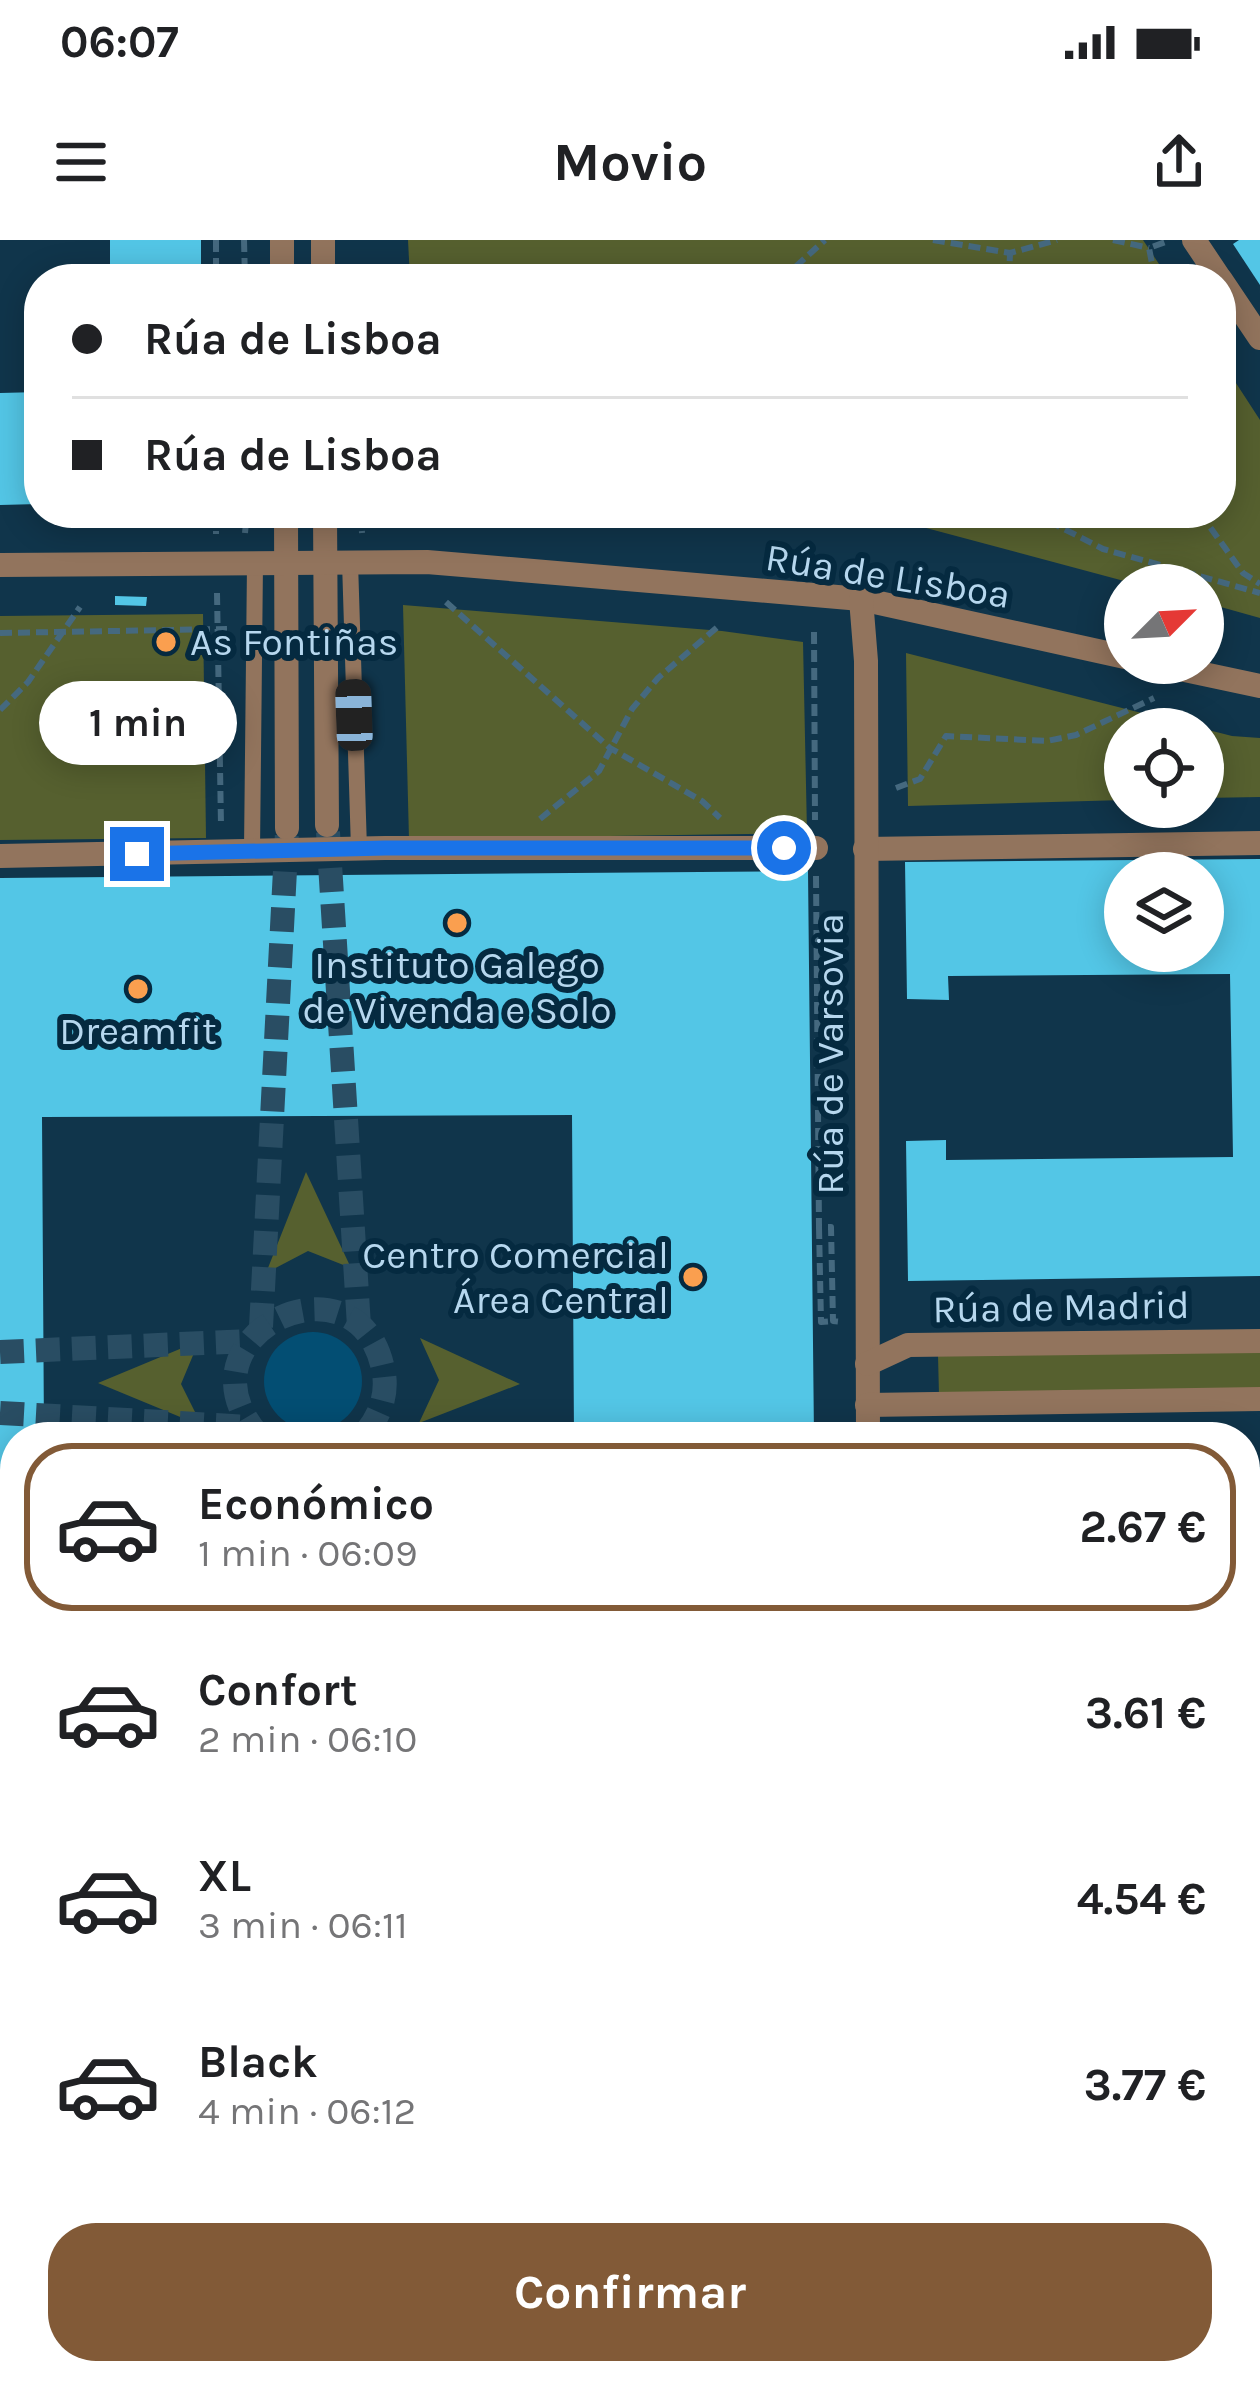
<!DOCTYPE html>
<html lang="es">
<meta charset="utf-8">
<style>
:root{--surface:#fff;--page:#f2f2f2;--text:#202124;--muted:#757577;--line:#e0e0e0;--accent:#825a37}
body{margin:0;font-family:Karla,sans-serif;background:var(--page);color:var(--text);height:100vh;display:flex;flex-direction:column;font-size:45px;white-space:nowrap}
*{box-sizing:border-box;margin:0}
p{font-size:39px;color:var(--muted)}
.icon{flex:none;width:66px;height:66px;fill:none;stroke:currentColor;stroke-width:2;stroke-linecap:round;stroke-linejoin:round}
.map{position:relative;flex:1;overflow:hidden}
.drawer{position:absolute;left:0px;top:1182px;width:1260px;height:963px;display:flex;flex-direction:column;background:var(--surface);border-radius:48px 48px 0 0;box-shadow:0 6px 30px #0003}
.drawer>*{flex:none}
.banner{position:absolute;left:24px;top:24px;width:1212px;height:264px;border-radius:48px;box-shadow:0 6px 30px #0003;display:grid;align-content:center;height:264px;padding:0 48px;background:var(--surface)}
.needle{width:78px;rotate:66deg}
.tools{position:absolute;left:1104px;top:324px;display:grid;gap:24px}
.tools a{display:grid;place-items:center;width:120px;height:120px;border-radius:50%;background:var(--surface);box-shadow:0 6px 30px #0003;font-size:60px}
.end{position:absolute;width:54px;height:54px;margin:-27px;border:15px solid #1a73e8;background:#fff;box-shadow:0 0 0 6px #fff}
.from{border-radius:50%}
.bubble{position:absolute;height:84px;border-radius:42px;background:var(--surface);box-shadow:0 6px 30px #0003;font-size:39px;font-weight:700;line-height:84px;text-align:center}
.car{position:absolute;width:36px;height:72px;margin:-36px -18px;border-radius:15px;box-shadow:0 0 9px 3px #0007;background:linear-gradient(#222 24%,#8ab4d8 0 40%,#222 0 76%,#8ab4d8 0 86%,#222 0)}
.banner b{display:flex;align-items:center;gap:42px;height:114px;font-size:45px}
.banner b+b{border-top:3px solid var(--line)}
.banner i{width:30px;height:30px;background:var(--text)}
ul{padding:21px 0 0;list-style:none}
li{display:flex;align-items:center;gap:36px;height:168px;margin:0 24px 18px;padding:0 24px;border:6px solid transparent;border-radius:48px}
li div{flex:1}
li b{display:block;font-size:45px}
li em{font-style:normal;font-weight:700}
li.active{border-color:var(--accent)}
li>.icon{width:108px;height:108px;stroke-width:1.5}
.primary-button{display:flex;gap:24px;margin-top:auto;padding:24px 48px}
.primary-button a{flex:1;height:138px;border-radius:48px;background:var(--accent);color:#fff;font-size:48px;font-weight:700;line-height:138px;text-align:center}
.status{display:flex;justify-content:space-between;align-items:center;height:84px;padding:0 60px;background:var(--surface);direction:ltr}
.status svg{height:33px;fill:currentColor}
header{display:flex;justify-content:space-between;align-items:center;height:156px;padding:0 48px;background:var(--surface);font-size:54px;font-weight:700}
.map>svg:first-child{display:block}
</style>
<div class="status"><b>06:07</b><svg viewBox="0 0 49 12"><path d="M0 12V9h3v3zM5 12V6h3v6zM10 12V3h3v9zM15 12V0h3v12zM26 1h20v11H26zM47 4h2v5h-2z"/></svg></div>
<header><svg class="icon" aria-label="menu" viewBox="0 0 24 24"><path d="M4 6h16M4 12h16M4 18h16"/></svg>Movio<svg class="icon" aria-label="share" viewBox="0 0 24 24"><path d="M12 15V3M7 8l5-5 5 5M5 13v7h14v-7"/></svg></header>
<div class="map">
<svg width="1260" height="2143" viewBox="0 0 1260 2143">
<rect width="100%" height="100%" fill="#10354b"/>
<g fill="#56602f">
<polygon points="408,0 1143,0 1169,39 410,39"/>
<polygon points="1221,120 1260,180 1260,378 1203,362 1203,345 1139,345 870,273 1221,273"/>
<polygon points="403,365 722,391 803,402 807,593 409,599"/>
<polygon points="203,374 206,598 0,600 0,376"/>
<polygon points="906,413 1232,496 1260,498 1260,557 1203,558 1203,489 1125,489 1125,560 908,566"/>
<polygon points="306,932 351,1028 308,1011 266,1033"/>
<polygon points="420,1098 520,1144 419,1183 439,1140"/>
<polygon points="199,1101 181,1144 202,1186 98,1143"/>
<polygon points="1260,1111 1260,1152 939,1155 938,1115"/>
<polygon points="1245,2007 1260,2009 1260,2114 1245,2113"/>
<polygon points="0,2128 174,2143 0,2143"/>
<polygon points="538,2130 711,2130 785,2143 596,2143"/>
</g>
<circle fill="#034e73" cx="313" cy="1141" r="49"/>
<g fill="#53c6e6" fill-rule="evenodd">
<rect x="110" y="0" width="91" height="39"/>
<polygon points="1239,0 1260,0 1260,45 1233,4"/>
<polygon points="39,152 39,264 0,265 0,153"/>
<polygon points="115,356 147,357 146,366 115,365"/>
<path d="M1260 619V1036L908 1041 906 901 946 900V920L1233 917 1230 734 948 736 949 760 907 759 905 622ZM1125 633H1203V711H1125Z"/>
<polygon points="808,631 814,1197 574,1197 572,875 42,877 44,1197 15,1197 15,1650 0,1650 0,638"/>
<rect x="1245" y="1227" width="15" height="417"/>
<polygon points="1260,1779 1260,1880 1245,1880 1245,1780"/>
<polygon points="15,1789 15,1896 0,1896 0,1790"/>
</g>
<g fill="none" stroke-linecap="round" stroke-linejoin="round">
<g stroke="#294d63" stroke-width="24" stroke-dasharray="24 12" stroke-linecap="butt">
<polyline points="328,592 359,1086"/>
<polyline points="261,1087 287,592"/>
<polyline points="0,1112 249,1101"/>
<polyline points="0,1173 251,1187"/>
<path d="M260 1197C168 1097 358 1005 383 1129 389 1154 379 1179 362 1197"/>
</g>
<g stroke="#45697f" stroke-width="6" stroke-dasharray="12 6" stroke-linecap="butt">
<polyline points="216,0 216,39"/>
<polyline points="244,0 245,39"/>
<polyline points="933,0 1010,13 1057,0"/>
<polyline points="1113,0 1149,8"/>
<polyline points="782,39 825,0"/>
<polyline points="1009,39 1010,13"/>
<polyline points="1155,39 1149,8 1168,1"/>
<polyline points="216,273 216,294"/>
<polyline points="361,273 362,293"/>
<polyline points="1033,273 1103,309 1260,353"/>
<polyline points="1200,273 1243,333 1260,344"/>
<polyline points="245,293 247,273"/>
<polyline points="217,353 221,585"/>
<polyline points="446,362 610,508 702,561 720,578"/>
<polyline points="814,392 815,580"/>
<polyline points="0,393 227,389"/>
<polyline points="0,470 28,442 80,367"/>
<polyline points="896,548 920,539 946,496 1047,501 1076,495 1154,458"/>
<polyline points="540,579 599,531 632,469 658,438 721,384"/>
<polyline points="816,636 819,987 831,987 833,1081 842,1082"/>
<polyline points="819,987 821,1082 833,1081"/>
<polyline points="822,1197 822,1193 838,1193"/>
<polyline points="1245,1978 1260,1978"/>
<polyline points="307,2130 345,2136"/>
</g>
<g stroke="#92745d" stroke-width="16">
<polyline points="350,322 359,609"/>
<polyline points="252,611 255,323"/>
</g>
<g stroke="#92745d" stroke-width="24">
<polyline points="865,609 1260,603"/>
<polyline points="1245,1929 1260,1929"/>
</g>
<g stroke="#92745d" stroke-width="24">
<polyline points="282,0 282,39"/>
<polyline points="323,0 323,39"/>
<polyline points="1194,0 1220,39"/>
<polyline points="1221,40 1260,98"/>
<polyline points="286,273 287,588"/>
<polyline points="325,273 327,585"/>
<polyline points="0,325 427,322 861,359 1125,417"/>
<polyline points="861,359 866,421 868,1197"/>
<polyline points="1152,423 1260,446"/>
<polyline points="0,616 385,608 816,608"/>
<polyline points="867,1124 908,1105 1260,1101"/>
<polyline points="867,1165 1260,1159"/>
<polyline points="1245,1708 1260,1708"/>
<polyline points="0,1719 15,1719"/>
<polyline points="0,2011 15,2012"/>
<polyline points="0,2080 15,2081"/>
<polyline points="373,2130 456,2143"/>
<polyline points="497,2130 551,2143"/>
<polyline points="839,2130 923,2143"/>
</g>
</g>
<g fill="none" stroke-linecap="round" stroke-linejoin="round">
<polyline stroke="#1a73e8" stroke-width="15" points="137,614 385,608 784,608"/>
</g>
<g fill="#fa9f4f" stroke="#052a40" stroke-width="4.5">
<circle cx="166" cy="402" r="12"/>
<circle cx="457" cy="683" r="12"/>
<circle cx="138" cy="749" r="12"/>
<circle cx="693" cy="1037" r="12"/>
</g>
<g text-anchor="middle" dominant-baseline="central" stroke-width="12" stroke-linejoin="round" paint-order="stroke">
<g font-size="39" fill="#b6d7ee" stroke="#052a40">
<text transform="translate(888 336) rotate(9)">Rúa de Lisboa</text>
<text transform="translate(830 814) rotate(-90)">Rúa de Varsovia</text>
<text transform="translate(1061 1067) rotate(-1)">Rúa de Madrid</text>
</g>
<g font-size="39" fill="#b6d7ee" stroke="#052a40">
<text x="190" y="402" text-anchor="start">As Fontiñas</text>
<text x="457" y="725">Instituto Galego<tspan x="457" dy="45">de Vivenda e Solo</tspan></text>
<text x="138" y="791">Dreamfit</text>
<text x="669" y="1015" text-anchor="end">Centro Comercial<tspan x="669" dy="45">Área Central</tspan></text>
</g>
</g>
</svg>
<div class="tools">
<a><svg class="needle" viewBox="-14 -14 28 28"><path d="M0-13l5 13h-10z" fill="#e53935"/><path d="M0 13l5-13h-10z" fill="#757577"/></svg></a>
<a><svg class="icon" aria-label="locate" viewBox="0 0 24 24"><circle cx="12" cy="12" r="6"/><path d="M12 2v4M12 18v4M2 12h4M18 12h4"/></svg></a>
<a><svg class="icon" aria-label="layers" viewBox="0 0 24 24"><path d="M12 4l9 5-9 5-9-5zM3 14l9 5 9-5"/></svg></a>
</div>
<i class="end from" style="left:784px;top:608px"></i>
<i class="end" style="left:137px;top:614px"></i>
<div class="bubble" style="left:39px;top:441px;width:198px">1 min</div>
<i class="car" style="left:354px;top:475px;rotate:358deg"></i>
<div class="banner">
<b><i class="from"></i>Rúa de Lisboa</b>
<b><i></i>Rúa de Lisboa</b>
</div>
<section class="drawer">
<ul>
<li class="active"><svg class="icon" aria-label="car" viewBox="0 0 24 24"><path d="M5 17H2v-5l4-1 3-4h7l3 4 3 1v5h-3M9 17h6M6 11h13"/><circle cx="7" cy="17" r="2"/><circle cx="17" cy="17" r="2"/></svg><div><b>Económico</b><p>1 min · 06:09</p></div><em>2.67 €</em></li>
<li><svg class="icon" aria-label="car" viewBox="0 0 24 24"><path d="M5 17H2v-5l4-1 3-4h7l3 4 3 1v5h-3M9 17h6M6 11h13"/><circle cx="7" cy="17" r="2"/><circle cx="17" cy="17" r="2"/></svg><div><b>Confort</b><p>2 min · 06:10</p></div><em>3.61 €</em></li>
<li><svg class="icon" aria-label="car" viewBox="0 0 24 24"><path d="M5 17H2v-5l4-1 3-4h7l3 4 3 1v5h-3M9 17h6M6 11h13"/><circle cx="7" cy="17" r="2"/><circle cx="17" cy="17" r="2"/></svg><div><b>XL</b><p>3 min · 06:11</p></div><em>4.54 €</em></li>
<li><svg class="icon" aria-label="car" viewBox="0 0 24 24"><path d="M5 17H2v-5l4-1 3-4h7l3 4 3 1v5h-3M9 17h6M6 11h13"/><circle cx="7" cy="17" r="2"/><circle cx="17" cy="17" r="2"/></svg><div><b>Black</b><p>4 min · 06:12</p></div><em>3.77 €</em></li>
</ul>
<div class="primary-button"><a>Confirmar</a></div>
</section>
</div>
